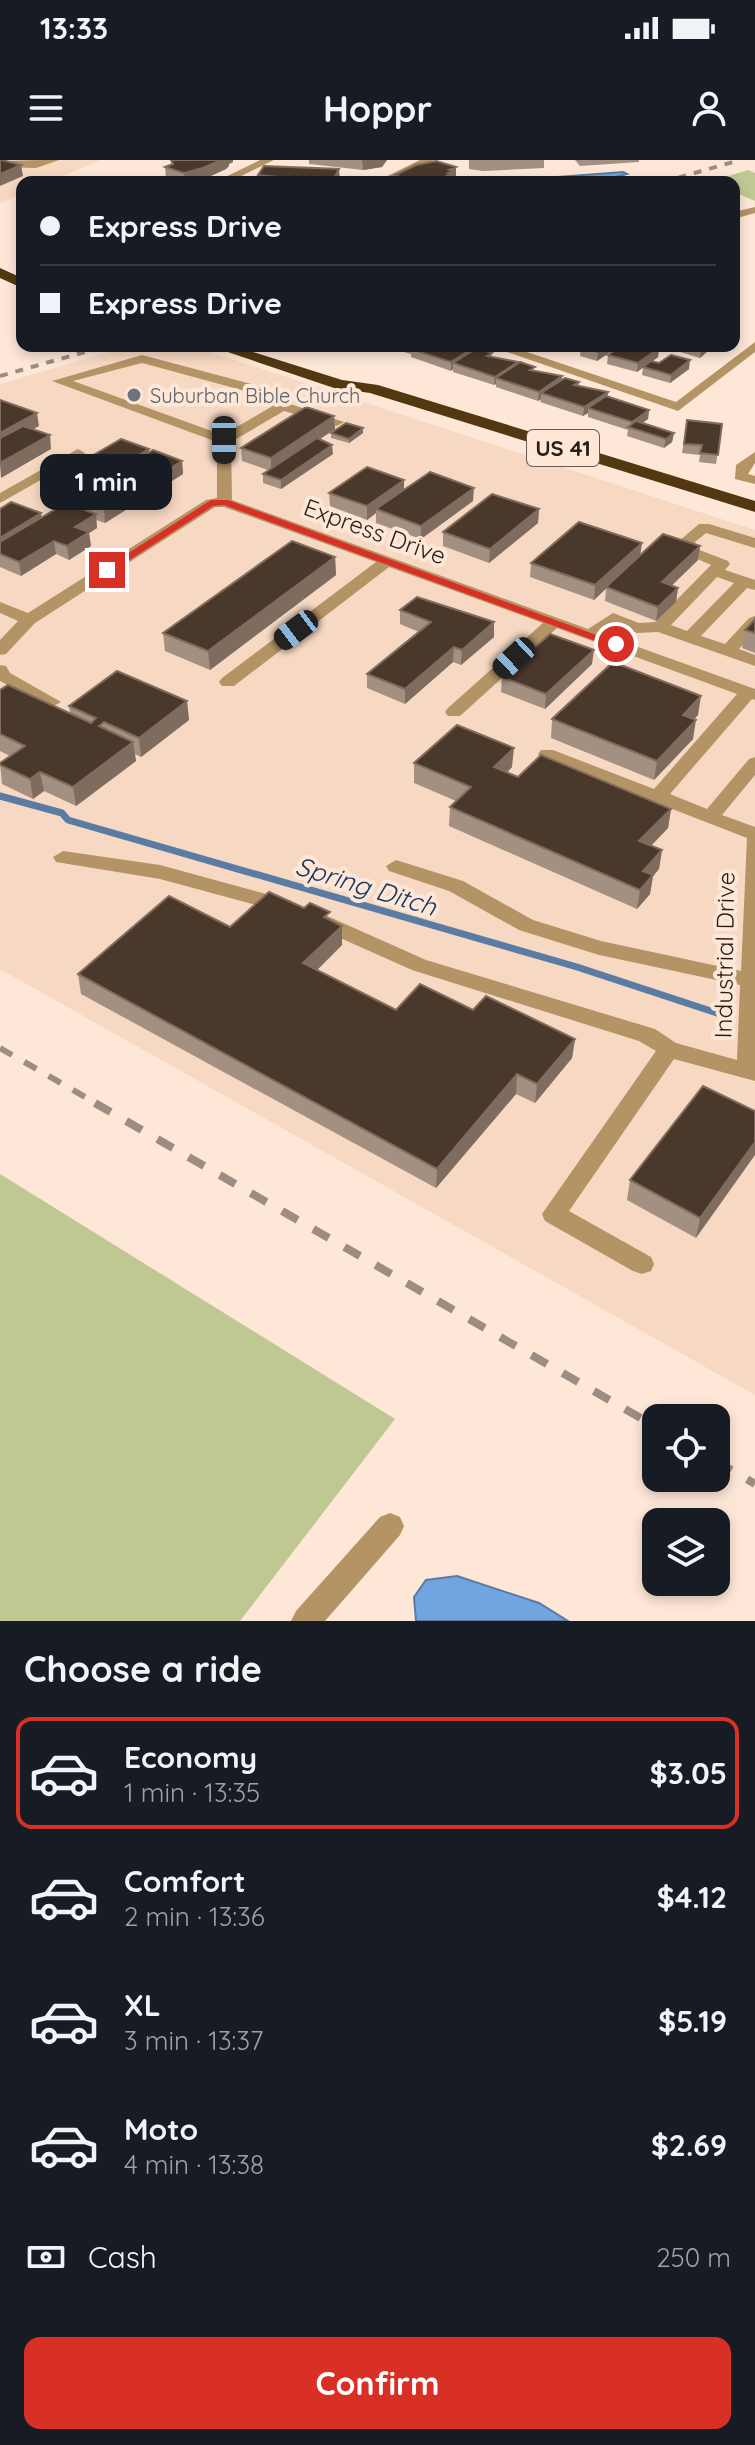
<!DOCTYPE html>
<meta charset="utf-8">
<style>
:root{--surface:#171b24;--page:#20242c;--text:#f1f3f6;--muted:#9ea1a6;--line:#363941;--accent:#d93025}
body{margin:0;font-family:Quicksand,sans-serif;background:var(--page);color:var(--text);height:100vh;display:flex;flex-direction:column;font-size:30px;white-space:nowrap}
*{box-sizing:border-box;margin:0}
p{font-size:26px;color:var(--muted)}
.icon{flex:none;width:44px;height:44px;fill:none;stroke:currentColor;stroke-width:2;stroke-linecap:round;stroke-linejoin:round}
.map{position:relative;height:1461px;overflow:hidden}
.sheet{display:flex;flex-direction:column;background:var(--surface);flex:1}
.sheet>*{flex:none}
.hud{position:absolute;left:16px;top:16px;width:724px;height:176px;border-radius:16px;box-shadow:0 4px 12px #0003;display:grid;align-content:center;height:176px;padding:0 24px;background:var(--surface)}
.tools{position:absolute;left:642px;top:1244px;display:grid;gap:16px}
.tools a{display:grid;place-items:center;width:88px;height:88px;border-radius:16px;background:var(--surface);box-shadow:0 4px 12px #0003;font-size:40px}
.end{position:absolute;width:36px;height:36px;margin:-18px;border:10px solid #d93025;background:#fff;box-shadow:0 0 0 4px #fff}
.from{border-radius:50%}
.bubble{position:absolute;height:56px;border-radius:16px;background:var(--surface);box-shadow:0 4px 12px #0003;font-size:26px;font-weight:700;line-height:56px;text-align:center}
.car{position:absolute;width:24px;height:48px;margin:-24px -12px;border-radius:10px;box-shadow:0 0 6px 2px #0007;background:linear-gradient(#222 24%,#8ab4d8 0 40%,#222 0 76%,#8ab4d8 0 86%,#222 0)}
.hud b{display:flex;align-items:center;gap:28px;height:76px;font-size:30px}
.hud b+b{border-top:2px solid var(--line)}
.hud i{width:20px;height:20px;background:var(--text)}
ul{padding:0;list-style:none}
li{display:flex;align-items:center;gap:24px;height:112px;margin:0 16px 12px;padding:0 8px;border:4px solid transparent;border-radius:16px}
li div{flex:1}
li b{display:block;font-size:30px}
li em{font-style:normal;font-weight:700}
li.active{border-color:var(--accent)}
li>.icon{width:72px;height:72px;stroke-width:1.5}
h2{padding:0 24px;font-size:36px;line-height:96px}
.pay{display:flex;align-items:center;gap:20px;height:88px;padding:0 24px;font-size:30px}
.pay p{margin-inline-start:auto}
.action{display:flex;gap:16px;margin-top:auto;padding:16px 24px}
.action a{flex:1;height:92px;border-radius:16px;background:var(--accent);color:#fff;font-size:32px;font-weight:700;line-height:92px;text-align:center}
.status{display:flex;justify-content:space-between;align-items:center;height:56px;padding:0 40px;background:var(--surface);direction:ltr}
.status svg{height:22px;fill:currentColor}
header{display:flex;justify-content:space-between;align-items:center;height:104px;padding:0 24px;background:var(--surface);font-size:36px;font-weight:700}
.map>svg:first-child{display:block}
</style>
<div class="status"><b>13:33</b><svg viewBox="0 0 49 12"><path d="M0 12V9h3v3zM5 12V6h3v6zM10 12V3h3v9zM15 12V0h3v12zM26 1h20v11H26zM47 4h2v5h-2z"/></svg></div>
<header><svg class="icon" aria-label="menu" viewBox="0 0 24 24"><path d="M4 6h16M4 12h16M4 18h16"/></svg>Hoppr<svg class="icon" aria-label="person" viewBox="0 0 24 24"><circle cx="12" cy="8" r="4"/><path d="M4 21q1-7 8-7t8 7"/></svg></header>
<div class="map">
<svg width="755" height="1461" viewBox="0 0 755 1461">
<rect width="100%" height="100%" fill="#fee7d7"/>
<g fill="#f7d9c3">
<polygon points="0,0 100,0 49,22 22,22 22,34 0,43"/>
<polygon points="130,186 192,186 755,370 755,1235 0,809 0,224"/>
</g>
<g fill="#bfc792">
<polygon points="748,10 755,13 755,41 734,32 734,22 709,22"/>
<polygon points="0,1014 395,1259 240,1461 0,1461"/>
</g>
<g fill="#70a5e0" stroke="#5a7ca4" stroke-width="2">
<polygon points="623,12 627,14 597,22 491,22"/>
<polygon points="457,1416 539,1443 568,1461 416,1461 414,1437 426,1420"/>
</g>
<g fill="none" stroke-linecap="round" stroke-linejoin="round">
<polyline stroke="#5a7ca4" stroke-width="7" points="0,636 62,653 68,660 577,807 720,854"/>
<g fill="#b49365" fill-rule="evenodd">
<polygon points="42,0 59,0 36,8 0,7 0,1"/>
<polygon points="260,0 274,0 229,22 215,22"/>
<polygon points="420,0 434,0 389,22 375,22"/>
<polygon points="755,47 755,53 734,59 734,52"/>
<polygon points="755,182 755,192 678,251 490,186 509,186 676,242"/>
<path d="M142 195 259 226 278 240 344 262 337 266 284 251 231 282 232 340 588 469 613 453 639 463 655 462 711 405 682 392 679 381 699 364H709L755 378V388L706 373 695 382 697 389 728 401 730 404 725 410 755 420V430L747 428 701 476 725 484 749 458 755 456V471L739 489 755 495V506L658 472 637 473 615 465 602 474 755 529V540L752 539 670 634 707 649 749 599 755 597V615L722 655 755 667V921L674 899 569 1051 651 1097 654 1104 651 1111 642 1114 633 1111 545 1061 542 1054 656 891 639 881 412 810 311 765 308 760 311 755H325L426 800 655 869 676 883 737 900 740 825 599 795 519 770 449 731 389 711 386 706 396 700 463 721 533 760 601 781 741 811 747 678 541 598 538 594 541 590H553L654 629 737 534 557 468 460 556H448L445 552 448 548 543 463 389 407 234 526H222L219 522 222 518 376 402 224 347H215L35 463 6 494 0 495V480L18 461 0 453V442L28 453 206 340 217 338V282L52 221ZM142 203 249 232 271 247 223 275 73 221ZM717 417 734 423 687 471 671 465Z"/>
<polygon points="78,289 85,293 83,296 0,343 0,333"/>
<polygon points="755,292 755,303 748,314 755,316 755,324 735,319 736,305"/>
<polygon points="0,505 6,506 10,513 61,542 52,547 46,546 0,521"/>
<polygon points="63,691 160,705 292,741 295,746 285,753 160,719 56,702 53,697"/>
<polygon points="390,1353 400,1357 404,1366 400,1375 325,1461 291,1461 296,1451 380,1357"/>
</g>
<g fill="#523810" fill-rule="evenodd">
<polygon points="0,108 22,118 22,128 0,118"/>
<polygon points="210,186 234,186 342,220 378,225 755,341 755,352 370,233 334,228"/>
</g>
<g stroke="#9d8c81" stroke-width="4" stroke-dasharray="8 8" stroke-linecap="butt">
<polyline points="663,22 740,0"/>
<polyline points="0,216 106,186"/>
</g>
<polyline stroke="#9d8c81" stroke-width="6" stroke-dasharray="14 14" stroke-linecap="butt" points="0,888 99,945"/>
<g stroke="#9d8c81" stroke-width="8" stroke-dasharray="18 18" stroke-linecap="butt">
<polyline points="95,943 656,1267"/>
<polyline points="716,1301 755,1324"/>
</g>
</g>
<g fill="#a49081">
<polygon points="172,0 233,2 229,4 229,6 226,9 204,19 192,22 178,22 166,19 165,7 172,5"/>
<polygon points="309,0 387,0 382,7 363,10 309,4"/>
<polygon points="469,0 544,0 544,8 483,11 469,9"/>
<polygon points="575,0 639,0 639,2 580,6"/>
<polygon points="339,9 338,22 259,22 258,15"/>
<polygon points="382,186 468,186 475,190 492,193 491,197 518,204 535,211 562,216 562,219 579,222 579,226 608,232 607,236 649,250 648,259 642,263 674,273 672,282 664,288 627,276 628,270 588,257 588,253 583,256 540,242 541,239 538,241 496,227 496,224 494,225 453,212 453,209 451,211 411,197 411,194"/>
<polygon points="576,186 617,186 616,188 597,201 580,196 581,187"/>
<polygon points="667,186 709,186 708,191 700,198 667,188"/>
<polygon points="659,188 658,197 653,201 689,209 670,223 642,215 643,207 637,212 607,204 608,195 630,189"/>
<polygon points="334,256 335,269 320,279 333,294 281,329 263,323 263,314 268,310 242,301 241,288"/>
<polygon points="687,260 722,264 716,304 699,302 700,295 682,293"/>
<polygon points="363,268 363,273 349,283 331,278 331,273"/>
<polygon points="149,289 149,293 182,301 183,314 105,363 96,360 97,368 89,373 91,386 69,400 56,394 21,416 0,407 0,349 41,353 41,357 75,346 74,338 91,328 73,321 71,308"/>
<polygon points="404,320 404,330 473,341 421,379 376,363 376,353 367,360 330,346 329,333"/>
<polygon points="539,349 538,363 489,403 443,386 443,372"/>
<polygon points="700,386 698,400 671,426 678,428 676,442 656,461 605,441 606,428 594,440 530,417 531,403 640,395"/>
<polygon points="335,397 336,415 210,510 165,491 163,473"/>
<polygon points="400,450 494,462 494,477 461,505 453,502 405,544 367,528 367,514 419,472 400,464"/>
<polygon points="745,470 755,473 755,493 742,488"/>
<polygon points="592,504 545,549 501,532 502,517"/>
<polygon points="0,530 70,553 69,546 187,541 189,560 141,597 135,594 136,601 76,646 44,631 33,639 2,624 0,603 10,596 0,591"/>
<polygon points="698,555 694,559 693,579 654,620 551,578 552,559"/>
<polygon points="414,603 512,607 507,613 518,617 671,649 668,668 651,686 662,690 659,709 653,716 650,734 637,749 449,666 450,647 456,641 414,623"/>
<polygon points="330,760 342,785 317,810 396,850 473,850 575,879 572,898 535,943 516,934 436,1028 81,834 78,814 230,767"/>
<polygon points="755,951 696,1078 627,1040 630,1020"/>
</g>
<g fill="#806c5f">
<polygon points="221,0 233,0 233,2 229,4 229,6 226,9 204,19 192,22 185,22 184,13"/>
<polygon points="362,0 387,0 382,7 363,10"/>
<polygon points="21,5 23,16 0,26 0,14"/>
<polygon points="456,7 456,18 451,20 451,22 434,22 449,10"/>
<polygon points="339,9 340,20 338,22 334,22 334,18"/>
<polygon points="607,186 617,186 616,188 597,201 598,192"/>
<polygon points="705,186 709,186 708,191 700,198 701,189"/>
<polygon points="475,187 475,196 453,203 453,209 451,211 451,202"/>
<polygon points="659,188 658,197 637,212 638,203"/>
<polygon points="690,200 689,209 670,223 671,215"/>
<polygon points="518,202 518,210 496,218 496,224 494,225 495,217"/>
<polygon points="562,216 562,225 541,233 541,239 538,241 539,232"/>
<polygon points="608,232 607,241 588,248 588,253 583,256 584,247"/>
<polygon points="649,250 648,259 634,269 631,268 632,262"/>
<polygon points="37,253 39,266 0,288 0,273"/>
<polygon points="334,256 335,269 271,311 271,298"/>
<polygon points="363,268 363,273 349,283 349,279"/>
<polygon points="674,273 672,282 664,288 666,279"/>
<polygon points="50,275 51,289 1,318 0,303"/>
<polygon points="332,285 333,294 281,329 281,320"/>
<polygon points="149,289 150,302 101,332 99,318"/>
<polygon points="182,301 183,314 105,363 104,349"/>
<polygon points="404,320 404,333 376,349 376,353 367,360 367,346"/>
<polygon points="474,328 473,341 421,379 421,366"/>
<polygon points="539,349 538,363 489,403 490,389"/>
<polygon points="41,353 43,367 0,393 0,378"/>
<polygon points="96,354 97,368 89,373 91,386 69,400 67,386 75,367"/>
<polygon points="54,381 56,394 21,416 19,402"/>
<polygon points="642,383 640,397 594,440 595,425"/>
<polygon points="700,386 698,400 660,437 662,422"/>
<polygon points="335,397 336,415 210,510 208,491"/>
<polygon points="678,428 676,442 656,461 658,447"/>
<polygon points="494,462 494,477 461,505 462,490"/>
<polygon points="454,487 453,502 405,544 405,529"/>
<polygon points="594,490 592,504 545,549 546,534"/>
<polygon points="701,536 698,555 680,574 683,555"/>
<polygon points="187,541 189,560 141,597 139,578"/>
<polygon points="696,560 693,579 654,620 657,601"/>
<polygon points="133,582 136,601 76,646 73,627"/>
<polygon points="514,588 512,607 492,626 494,607"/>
<polygon points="40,612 44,631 33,639 30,619"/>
<polygon points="671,649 668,668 637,700 639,681"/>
<polygon points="662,690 659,709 653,716 650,734 637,749 643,711"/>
<polygon points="342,766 342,785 304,823 303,803"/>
<polygon points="575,879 572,898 535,943 537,924"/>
<polygon points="517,914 516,934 436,1028 437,1009"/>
<polygon points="755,982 755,995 696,1078 700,1058"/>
</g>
<g fill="#4a382b" stroke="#806c5f" stroke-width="2">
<polygon points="0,0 2,0 21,5 0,14"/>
<polygon points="171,0 221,0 203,8 184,13 165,7 173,4"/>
<polygon points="436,1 456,7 449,10 452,11 448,13 451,14 434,22 390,22 397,19 394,18 398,16 395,15 416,5"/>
<polygon points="264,6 339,9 334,18 323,18 321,21 258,15"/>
<polygon points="416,186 468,186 475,187 451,202 411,189"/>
<polygon points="582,186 607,186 598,192 581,187"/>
<polygon points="621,186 630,189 635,186 651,186 659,188 638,203 608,195"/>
<polygon points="477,188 492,193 487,196 518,202 495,217 453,203"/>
<polygon points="671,195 690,200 671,215 643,207 651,201 659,203"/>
<polygon points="520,202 535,207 530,210 562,216 539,232 496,218"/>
<polygon points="565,218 579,222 574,225 608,232 584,247 541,233"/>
<polygon points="606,236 649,250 632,262 588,248"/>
<polygon points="0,240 37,253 0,273"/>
<polygon points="306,247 334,256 271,298 241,288"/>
<polygon points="687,260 722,264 718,295 700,293 702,285 684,284"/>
<polygon points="636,261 674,273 666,279 628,267"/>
<polygon points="346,263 363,268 349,279 331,273"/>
<polygon points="23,266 50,275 0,303 0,278"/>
<polygon points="317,278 332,285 281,320 263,314"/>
<polygon points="121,279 149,289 99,318 71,308"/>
<polygon points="153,290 182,301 104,349 74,338"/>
<polygon points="367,307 404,320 367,346 329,333"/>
<polygon points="430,312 474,328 421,366 376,349"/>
<polygon points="492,334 539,349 490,389 443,372"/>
<polygon points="11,342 41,353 0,378 0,349"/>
<polygon points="66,343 96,354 75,367 89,372 67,386 54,381 19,402 0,394 0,382"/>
<polygon points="579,362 642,383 595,425 531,403"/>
<polygon points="663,374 700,386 662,422 678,428 658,447 606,427"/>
<polygon points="292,381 335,397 208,491 163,473"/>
<polygon points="417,437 494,462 462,490 454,487 405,529 367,514 431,462 400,450"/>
<polygon points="755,459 755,473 745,470"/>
<polygon points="550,474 594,490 546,534 502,517"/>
<polygon points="613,502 701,536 683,555 696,560 657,601 552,559"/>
<polygon points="117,511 187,541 139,578 104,562 99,566 133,582 73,627 40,612 30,619 0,605 0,603 25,586 0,574 0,530 8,525 91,563 96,558 69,546"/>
<polygon points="457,565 514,588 494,607 518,617 541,595 671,649 639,681 662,690 643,711 653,715 640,730 450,647 471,627 414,603"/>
<polygon points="269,732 304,748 310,743 330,752 324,757 342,766 303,803 396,850 420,824 473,850 486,836 575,879 537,924 517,914 437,1009 78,814 169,736 230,767"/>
<polygon points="703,926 755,951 755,982 700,1058 630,1020"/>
</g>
<polygon fill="#d93025" points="211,340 228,340 621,484 612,487 224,345 213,346 111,412 102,410"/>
<circle fill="#6b7280" stroke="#fee7d7" stroke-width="3" cx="134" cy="235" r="8"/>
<g text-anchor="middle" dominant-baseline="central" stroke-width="8" stroke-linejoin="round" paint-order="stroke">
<g font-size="20" fill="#5b616d" stroke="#fee7d7" text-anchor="start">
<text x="150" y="235">Suburban Bible Church</text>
</g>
<rect fill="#fee7d7" stroke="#685a51" stroke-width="2" x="527" y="270" width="72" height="36" rx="6"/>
<g font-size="22" font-weight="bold" fill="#271e18">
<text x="563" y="288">US 41</text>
</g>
<g font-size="24" fill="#271e18" stroke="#fee7d7">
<text transform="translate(375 371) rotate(20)">Express Drive</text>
<text transform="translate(724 795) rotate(-89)">Industrial Drive</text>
</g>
<g font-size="26" font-style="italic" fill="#143960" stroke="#fee7d7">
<text transform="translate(366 726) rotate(17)">Spring Ditch</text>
</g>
</g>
</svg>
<div class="tools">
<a><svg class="icon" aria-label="locate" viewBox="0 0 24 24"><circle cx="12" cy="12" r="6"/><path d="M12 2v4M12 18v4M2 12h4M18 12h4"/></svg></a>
<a><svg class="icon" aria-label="layers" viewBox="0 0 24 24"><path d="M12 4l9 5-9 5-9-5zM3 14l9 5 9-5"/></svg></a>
</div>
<i class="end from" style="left:616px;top:484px"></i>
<i class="end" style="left:107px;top:410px"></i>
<div class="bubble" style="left:40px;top:294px;width:132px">1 min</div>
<i class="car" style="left:224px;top:280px;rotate:180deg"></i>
<i class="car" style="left:296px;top:470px;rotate:233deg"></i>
<i class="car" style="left:514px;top:498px;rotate:227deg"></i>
<div class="hud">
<b><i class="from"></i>Express Drive</b>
<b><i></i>Express Drive</b>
</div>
</div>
<section class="sheet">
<h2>Choose a ride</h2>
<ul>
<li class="active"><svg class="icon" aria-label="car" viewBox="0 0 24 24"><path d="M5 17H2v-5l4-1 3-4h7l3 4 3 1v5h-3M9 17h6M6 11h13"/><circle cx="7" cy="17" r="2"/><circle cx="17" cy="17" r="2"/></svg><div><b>Economy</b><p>1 min · 13:35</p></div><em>$3.05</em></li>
<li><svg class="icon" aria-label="car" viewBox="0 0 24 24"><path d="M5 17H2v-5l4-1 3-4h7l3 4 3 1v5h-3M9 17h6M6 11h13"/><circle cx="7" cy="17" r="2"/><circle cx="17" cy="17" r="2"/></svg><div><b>Comfort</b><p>2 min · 13:36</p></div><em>$4.12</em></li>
<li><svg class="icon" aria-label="car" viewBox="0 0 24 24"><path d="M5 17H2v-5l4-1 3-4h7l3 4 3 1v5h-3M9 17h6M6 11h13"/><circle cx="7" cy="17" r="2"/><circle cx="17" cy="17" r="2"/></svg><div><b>XL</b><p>3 min · 13:37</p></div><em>$5.19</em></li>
<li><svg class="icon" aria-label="car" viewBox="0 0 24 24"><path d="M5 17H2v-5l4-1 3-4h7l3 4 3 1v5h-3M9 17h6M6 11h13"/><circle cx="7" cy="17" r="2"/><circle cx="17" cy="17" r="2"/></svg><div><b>Moto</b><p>4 min · 13:38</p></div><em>$2.69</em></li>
</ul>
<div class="pay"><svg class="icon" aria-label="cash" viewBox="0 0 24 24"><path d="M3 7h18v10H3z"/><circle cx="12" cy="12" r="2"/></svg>Cash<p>250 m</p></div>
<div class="action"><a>Confirm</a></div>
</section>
